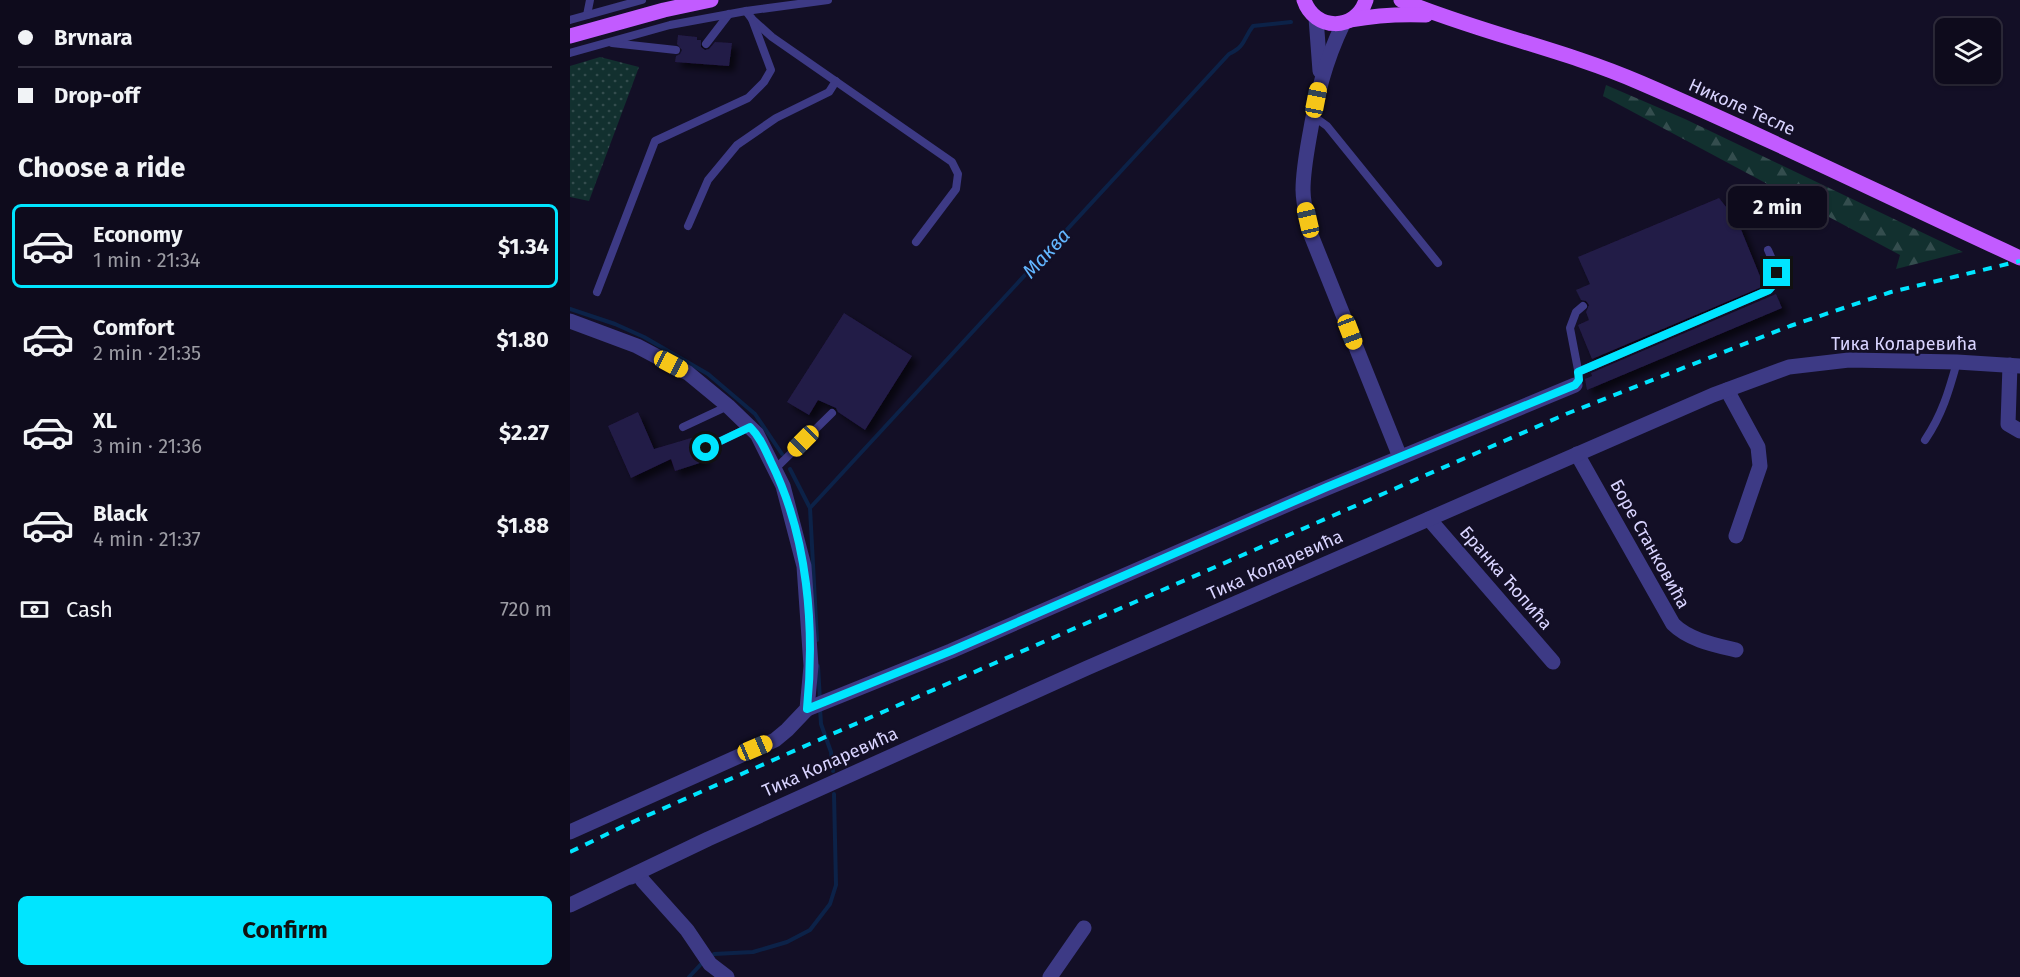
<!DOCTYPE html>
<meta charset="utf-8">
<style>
:root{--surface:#0e0b1c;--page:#171425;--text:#f1f3f6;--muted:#9b9ba3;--line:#2e2b3b;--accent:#00e5ff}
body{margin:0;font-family:"Fira Sans",sans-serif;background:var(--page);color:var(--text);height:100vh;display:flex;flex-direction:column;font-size:22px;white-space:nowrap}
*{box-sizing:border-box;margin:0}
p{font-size:20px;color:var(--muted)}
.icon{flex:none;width:33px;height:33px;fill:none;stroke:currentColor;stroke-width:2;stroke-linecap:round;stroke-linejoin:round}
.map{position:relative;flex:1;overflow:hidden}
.details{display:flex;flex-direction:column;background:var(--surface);width:570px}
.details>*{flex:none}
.banner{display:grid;align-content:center;height:132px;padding:0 18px;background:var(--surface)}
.buttons{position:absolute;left:1365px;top:18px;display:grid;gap:12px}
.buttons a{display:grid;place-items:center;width:66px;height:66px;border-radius:9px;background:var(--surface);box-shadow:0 2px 4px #0004,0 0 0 2px var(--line);font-size:30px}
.end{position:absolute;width:27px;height:27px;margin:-14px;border:8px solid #00e5ff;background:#111;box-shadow:0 0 0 3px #111}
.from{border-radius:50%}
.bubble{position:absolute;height:42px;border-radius:9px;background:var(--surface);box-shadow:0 2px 4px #0004,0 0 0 2px var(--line);font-size:20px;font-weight:700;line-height:42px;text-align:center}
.car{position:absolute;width:18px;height:36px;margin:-18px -9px;border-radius:8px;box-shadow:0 0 4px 2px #0007;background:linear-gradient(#f5c518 24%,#345 0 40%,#f5c518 0 76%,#345 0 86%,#f5c518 0)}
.banner b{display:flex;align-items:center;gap:21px;height:57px;font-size:22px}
.banner b+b{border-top:2px solid var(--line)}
.banner i{width:15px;height:15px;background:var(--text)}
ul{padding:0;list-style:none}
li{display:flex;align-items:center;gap:18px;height:84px;margin:0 12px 9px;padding:0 6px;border:3px solid transparent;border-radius:9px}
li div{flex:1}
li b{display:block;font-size:22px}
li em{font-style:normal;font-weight:700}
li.active{border-color:var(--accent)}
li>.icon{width:54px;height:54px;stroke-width:1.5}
h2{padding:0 18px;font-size:27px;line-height:72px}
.pay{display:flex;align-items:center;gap:15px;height:66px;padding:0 18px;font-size:22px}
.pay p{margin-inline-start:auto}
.cta{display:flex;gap:12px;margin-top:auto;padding:12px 18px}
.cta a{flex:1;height:69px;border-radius:9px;background:var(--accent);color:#111;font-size:24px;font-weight:700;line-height:69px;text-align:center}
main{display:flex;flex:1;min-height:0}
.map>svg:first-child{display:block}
</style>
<main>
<section class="details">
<div class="banner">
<b><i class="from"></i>Brvnara</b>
<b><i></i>Drop-off</b>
</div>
<h2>Choose a ride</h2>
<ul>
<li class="active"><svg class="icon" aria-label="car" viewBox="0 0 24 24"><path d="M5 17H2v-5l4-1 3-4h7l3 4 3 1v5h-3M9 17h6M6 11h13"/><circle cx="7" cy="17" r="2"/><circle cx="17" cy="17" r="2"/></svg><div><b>Economy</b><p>1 min · 21:34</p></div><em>$1.34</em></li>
<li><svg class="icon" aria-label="car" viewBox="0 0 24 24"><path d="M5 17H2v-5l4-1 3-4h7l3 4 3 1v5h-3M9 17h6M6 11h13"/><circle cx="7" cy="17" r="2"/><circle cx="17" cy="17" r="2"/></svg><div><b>Comfort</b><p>2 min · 21:35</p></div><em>$1.80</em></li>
<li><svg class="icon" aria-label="car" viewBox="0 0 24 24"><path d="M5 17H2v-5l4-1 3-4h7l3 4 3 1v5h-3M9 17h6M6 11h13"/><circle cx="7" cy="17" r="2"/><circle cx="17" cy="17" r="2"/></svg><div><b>XL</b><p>3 min · 21:36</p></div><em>$2.27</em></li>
<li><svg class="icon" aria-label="car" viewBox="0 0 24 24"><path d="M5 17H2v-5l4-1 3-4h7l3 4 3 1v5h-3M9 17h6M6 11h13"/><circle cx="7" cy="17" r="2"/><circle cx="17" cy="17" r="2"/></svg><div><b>Black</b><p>4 min · 21:37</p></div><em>$1.88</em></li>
</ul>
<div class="pay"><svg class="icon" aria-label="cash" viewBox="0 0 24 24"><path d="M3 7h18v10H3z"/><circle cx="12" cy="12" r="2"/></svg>Cash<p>720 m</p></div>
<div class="cta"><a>Confirm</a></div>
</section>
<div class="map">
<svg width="1450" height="977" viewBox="0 0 1450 977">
<defs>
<pattern id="grass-dots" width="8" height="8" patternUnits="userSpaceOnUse" patternTransform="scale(1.5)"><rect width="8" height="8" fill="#12302f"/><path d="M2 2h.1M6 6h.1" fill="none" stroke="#344d4e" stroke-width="1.8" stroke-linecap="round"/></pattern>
<pattern id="forest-firs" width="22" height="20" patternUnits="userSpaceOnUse" patternTransform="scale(1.5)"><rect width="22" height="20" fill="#12302f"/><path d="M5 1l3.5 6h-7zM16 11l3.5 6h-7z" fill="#344d4e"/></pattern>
<filter id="shadow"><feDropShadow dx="5.5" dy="5.5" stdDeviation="3" flood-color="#0009"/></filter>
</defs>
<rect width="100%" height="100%" fill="#130f26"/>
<polygon fill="url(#grass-dots)" points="30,57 69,67 19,201 0,197 0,66"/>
<polygon fill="url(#forest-firs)" points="1036,85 1115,119 1393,252 1326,269 1330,255 1033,96"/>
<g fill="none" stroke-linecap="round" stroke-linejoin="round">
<g stroke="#0c2248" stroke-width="4">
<polyline points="0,309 45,324 74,337 138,374 185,414 212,454"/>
<polyline points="220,469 240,508 247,640"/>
<path d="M240 508 659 54C676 46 673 39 683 26L721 22"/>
<polyline points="248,666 250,700"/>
<polyline points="250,708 251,724 261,752 263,771"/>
<polyline points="139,958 144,954 183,952 217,942 240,930 260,904 266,885 264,794"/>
<polyline points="119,977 133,962"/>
</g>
</g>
<g fill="#241b47" filter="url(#shadow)">
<polygon points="108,35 127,37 127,40 131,40 131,47 135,50 139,49 145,42 162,43 159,66 105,62 106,56 110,54 112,50 107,44"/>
<polygon points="1149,198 1168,222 1194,286 1022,359 1008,325 1019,320 1016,312 1019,305 1016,301 1011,300 1006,290 1020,284 1008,257"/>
<polygon points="1206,294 1212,308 1017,390 1015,379 1022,376 1021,373"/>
<polygon points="274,313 342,356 295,430 268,412 266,408 248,400 239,415 217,402"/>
<polygon points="68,412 84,449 128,436 130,450 136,461 105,471 101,459 61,478 38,426"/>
</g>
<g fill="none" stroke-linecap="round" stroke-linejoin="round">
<g stroke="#3d3a85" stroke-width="8">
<polyline points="176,11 182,19 202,37 382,162 388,174 386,189 346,242"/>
<polyline points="17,15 20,0"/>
<polyline points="0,20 72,0"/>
<polyline points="42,43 106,50"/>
<polyline points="136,44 159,14"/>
<polyline points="0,53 100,25 176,11 258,0"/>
<polyline points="743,116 757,126 868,263"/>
<polyline points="118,226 138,180 167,145 206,118 259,92 266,81"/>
<polyline points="27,292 85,141 178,98 194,82 201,70 182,19"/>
<path d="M1008 372 1199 290C1212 277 1204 264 1198 250"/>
<polyline points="1005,385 1008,383 1009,375 1000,328 1006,312 1013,306"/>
<polyline points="113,427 158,406"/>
<path d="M1355 440C1372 415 1379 391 1387 362"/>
<polyline points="136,448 180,427"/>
<polyline points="205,469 262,413"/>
</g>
<g stroke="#3d3a85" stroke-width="15">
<polyline points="746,18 750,71"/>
<path d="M773 24C755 61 746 98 739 139 736 156 733 173 733 190 733 205 738 220 741 235L830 457"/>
<polyline points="0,321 67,346 118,373 158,406 187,434 213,486 234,566 241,666 237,709 217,730 205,740 0,832"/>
<polyline points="1440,365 1438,424 1450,431"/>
<polyline points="1157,390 1188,447 1190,466 1166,536"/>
<path d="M1007 454 1103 624C1119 640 1145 645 1166 650"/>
<polyline points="859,519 983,662"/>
<polyline points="237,709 381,651 723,502 1005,385"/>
<polyline points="61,877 68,873 73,881 117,930 140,964 157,977"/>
<polyline points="0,905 138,839 517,668 1143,395 1219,367 1279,360 1387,362 1450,366"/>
<polyline points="480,977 514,928"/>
</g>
<g stroke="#c25bff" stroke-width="15">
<path d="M734 0C744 31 786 32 796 0"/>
<path d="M831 0C910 33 993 49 1071 83 1199 138 1324 200 1450 258"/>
<path d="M781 20C807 15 830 14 856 15"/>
<polyline points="0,36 94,10 141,0"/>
</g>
<polyline stroke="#00e5ff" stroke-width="4" stroke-dasharray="9 8" stroke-linecap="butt" points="0,852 58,824 260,735 996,414 1220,326 1321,292 1450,261"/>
</g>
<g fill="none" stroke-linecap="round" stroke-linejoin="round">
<path stroke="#00e5ff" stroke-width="8" d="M136 448 180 427C190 437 195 449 201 462 238 537 245 627 237 709L381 651 757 487 1005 385 1009 380 1008 372 1199 290 1205 283 1207 273"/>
</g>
<g text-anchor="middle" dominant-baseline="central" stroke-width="4.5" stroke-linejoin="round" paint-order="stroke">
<g font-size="18" fill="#d9d4ff" stroke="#130f26">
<text transform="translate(1172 107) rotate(24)">Николе Тесле</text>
<text x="1334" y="344">Тика Коларевића</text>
<text transform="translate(1080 544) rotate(61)">Боре Станковића</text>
<text transform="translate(705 565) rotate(-24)">Тика Коларевића</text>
<text transform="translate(936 578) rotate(49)">Бранка Ћопића</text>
<text transform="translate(260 762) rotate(-24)">Тика Коларевића</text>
</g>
<g font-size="20" font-style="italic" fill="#62b6ff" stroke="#130f26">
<text transform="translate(476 253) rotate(-47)">Маква</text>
</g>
</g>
</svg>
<div class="buttons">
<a><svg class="icon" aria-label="layers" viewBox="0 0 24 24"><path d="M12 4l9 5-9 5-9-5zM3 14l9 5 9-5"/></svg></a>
</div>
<i class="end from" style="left:136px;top:448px"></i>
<i class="end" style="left:1207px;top:273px"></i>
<div class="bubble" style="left:1158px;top:186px;width:99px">2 min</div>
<i class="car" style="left:746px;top:100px;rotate:11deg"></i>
<i class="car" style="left:738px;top:220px;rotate:347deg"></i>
<i class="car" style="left:780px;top:332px;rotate:159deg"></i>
<i class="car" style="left:101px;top:364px;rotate:118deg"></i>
<i class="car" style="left:233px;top:441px;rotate:225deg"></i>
<i class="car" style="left:185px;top:748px;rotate:67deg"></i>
</div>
</main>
